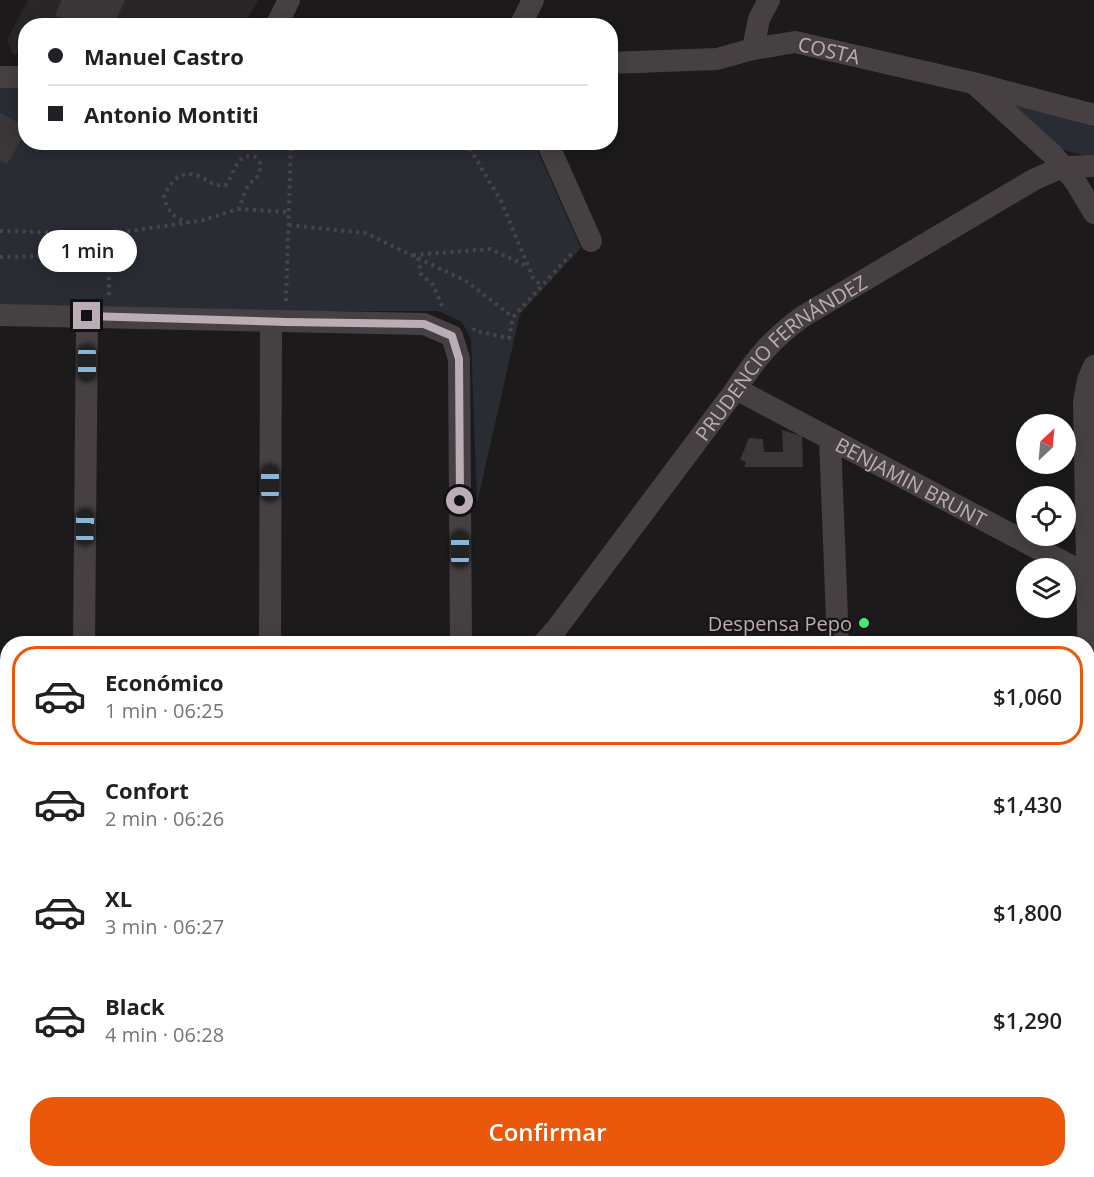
<!DOCTYPE html>
<html lang="es">
<meta charset="utf-8">
<style>
:root{--surface:#fff;--page:#f2f2f2;--text:#202124;--muted:#757577;--line:#e0e0e0;--accent:#ea580c}
body{margin:0;font-family:"Open Sans",sans-serif;background:var(--page);color:var(--text);height:100vh;display:flex;flex-direction:column;font-size:22px;white-space:nowrap}
*{box-sizing:border-box;margin:0}
p{font-size:20px;color:var(--muted)}
.icon{flex:none;width:33px;height:33px;fill:none;stroke:currentColor;stroke-width:2;stroke-linecap:round;stroke-linejoin:round}
.map{position:relative;flex:1;overflow:hidden}
.side{position:absolute;left:0px;top:636px;width:1095px;height:542px;display:flex;flex-direction:column;background:var(--surface);border-radius:24px 24px 0 0;box-shadow:0 3px 15px #0003}
.side>*{flex:none}
.top-card{position:absolute;left:18px;top:18px;width:600px;height:132px;border-radius:24px;box-shadow:0 3px 15px #0003;display:grid;align-content:center;height:132px;padding:0 30px;background:var(--surface)}
.needle{width:39px;rotate:26deg}
.fabs{position:absolute;left:1016px;top:414px;display:grid;gap:12px}
.fabs a{display:grid;place-items:center;width:60px;height:60px;border-radius:50%;background:var(--surface);box-shadow:0 3px 15px #0003;font-size:30px}
.end{position:absolute;width:27px;height:27px;margin:-14px;border:8px solid #bbadb6;background:#111;box-shadow:0 0 0 3px #111}
.from{border-radius:50%}
.bubble{position:absolute;height:42px;border-radius:21px;background:var(--surface);box-shadow:0 3px 15px #0003;font-size:20px;font-weight:600;line-height:42px;text-align:center}
.car{position:absolute;width:18px;height:36px;margin:-18px -9px;border-radius:8px;box-shadow:0 0 4px 2px #0007;background:linear-gradient(#222 24%,#8ab4d8 0 40%,#222 0 76%,#8ab4d8 0 86%,#222 0)}
.top-card b{display:flex;align-items:center;gap:21px;height:57px;font-size:22px}
.top-card b+b{border-top:2px solid var(--line)}
.top-card i{width:15px;height:15px;background:var(--text)}
ul{padding:10px 0 0;list-style:none}
li{display:flex;align-items:center;gap:18px;height:99px;margin:0 12px 9px;padding:0 18px;border:3px solid transparent;border-radius:24px}
li div{flex:1}
li b{display:block;font-size:22px}
li em{font-style:normal;font-weight:600}
li.on{border-color:var(--accent)}
li>.icon{width:54px;height:54px;stroke-width:1.5}
.primary-button{display:flex;gap:12px;margin-top:auto;padding:12px 30px}
.primary-button a{flex:1;height:69px;border-radius:24px;background:var(--accent);color:#fff;font-size:24px;font-weight:600;line-height:69px;text-align:center}
.map>svg:first-child{display:block}
</style>
<div class="map">
<svg width="1094" height="1177" viewBox="0 0 1094 1177">
<rect width="100%" height="100%" fill="#1c1a1a"/>
<polygon fill="#292627" points="28,0 258,0 244,25 26,26 25,54 13,54 7,40"/>
<g fill="#2a2c34">
<polygon points="0,87 25,87 26,142 534,143 581,248 520,314 477,503 471,339 462,322 438,311 256,311 0,305"/>
<path d="M1016 105 1094 127V156C1059 156 1031 129 1005 108Z"/>
</g>
<g fill="#3b3739">
<polygon points="62,0 125,0 113,26 75,26 55,15"/>
<polygon points="0,113 26,127 26,131 7,164 0,160"/>
<polygon points="782,430 802,436 803,467 744,467 746,462 740,460 749,438 763,439 764,452 783,452"/>
</g>
<g fill="none" stroke-linecap="round" stroke-linejoin="round">
<g stroke="#4a4347" stroke-width="4" stroke-dasharray="3 4.5" stroke-linecap="butt">
<polyline points="466,142 501,201 534,280 542,285"/>
<polyline points="238,209 289,212"/>
<polyline points="289,225 365,233 466,281 513,317"/>
<path d="M0 231 110 234 204 220 238 209C242 203 243 196 246 190 251 178 259 182 261 164L255 157 245 156C233 165 234 174 226 185 211 187 210 180 198 176 181 169 170 182 164 196 167 211 174 219 190 223"/>
<polyline points="413,255 490,249 527,266"/>
<polyline points="0,257 109,254 110,234"/>
<polyline points="418,258 421,274 433,285 442,306"/>
<polyline points="109,295 109,254"/>
<polyline points="286,301 291,142"/>
<polyline points="473,328 475,331 509,338 513,317 574,251"/>
</g>
<g stroke="#464043" stroke-width="22">
<polyline points="276,26 289,0"/>
<polyline points="520,26 533,0"/>
<polyline points="753,49 759,19 769,0"/>
<path id="s1" d="M610 63 717 59 753 49 795 42 973 83 1094 115"/>
<polyline points="0,77 26,77"/>
<polyline points="977,86 1052,154 1075,181 1094,213"/>
<polyline points="547,142 591,241"/>
<polyline points="0,315 424,324 452,336 459,359 461,644"/>
<path id="s2" d="M736 389 1088 575"/>
<polyline points="830,439 838,644"/>
<polyline points="84,644 87,316"/>
<polyline points="270,644 271,322"/>
<path id="s3" d="M543 644 557 628 736 389C757 357 771 340 802 317L1035 179 1063 167 1094 166"/>
<polyline points="0,707 8,707"/>
<polyline points="1089,899 1090,726 1084,402 1088,380 1094,366"/>
<polyline points="0,1086 8,1086"/>
<polyline points="77,1170 78,1177"/>
<polyline points="123,1177 129,1170"/>
<polyline points="261,1177 261,1170"/>
<polyline points="450,1177 450,1170"/>
<polyline points="640,1177 640,1170"/>
<polyline points="829,1177 830,1170"/>
<polyline points="1052,1177 1052,1170"/>
</g>
</g>
<g fill="none" stroke-linecap="round" stroke-linejoin="round">
<polyline stroke="#bbadb6" stroke-width="8" points="87,316 286,322 424,324 452,336 459,359 460,501"/>
</g>
<circle fill="#44ea78" stroke="#171515" stroke-width="2" cx="864" cy="623" r="6"/>
<g text-anchor="middle" dominant-baseline="central" stroke-width="5" stroke-linejoin="round" paint-order="stroke">
<g font-size="20" fill="#bbadb6" stroke="#171515">
<text stroke="none"><textPath href="#s1" startOffset="222">COSTA</textPath></text>
<text stroke="none"><textPath href="#s3" startOffset="375">PRUDENCIO FERNÁNDEZ</textPath></text>
<text stroke="none"><textPath href="#s2" startOffset="198">BENJAMIN BRUNT</textPath></text>
</g>
<g font-size="20" fill="#bbadb6" stroke="#171515" text-anchor="end">
<text x="852" y="623">Despensa Pepo</text>
</g>
</g>
</svg>
<div class="fabs">
<a><svg class="needle" viewBox="-14 -14 28 28"><path d="M0-13l5 13h-10z" fill="#e53935"/><path d="M0 13l5-13h-10z" fill="#757577"/></svg></a>
<a><svg class="icon" aria-label="locate" viewBox="0 0 24 24"><circle cx="12" cy="12" r="6"/><path d="M12 2v4M12 18v4M2 12h4M18 12h4"/></svg></a>
<a><svg class="icon" aria-label="layers" viewBox="0 0 24 24"><path d="M12 4l9 5-9 5-9-5zM3 14l9 5 9-5"/></svg></a>
</div>
<i class="end from" style="left:460px;top:501px"></i>
<i class="end" style="left:87px;top:316px"></i>
<div class="bubble" style="left:38px;top:230px;width:99px">1 min</div>
<i class="car" style="left:87px;top:363px;rotate:180deg"></i>
<i class="car" style="left:270px;top:483px;rotate:0deg"></i>
<i class="car" style="left:85px;top:527px;rotate:1deg"></i>
<i class="car" style="left:460px;top:549px;rotate:0deg"></i>
<div class="top-card">
<b><i class="from"></i>Manuel Castro</b>
<b><i></i>Antonio Montiti</b>
</div>
<section class="side">
<ul>
<li class="on"><svg class="icon" aria-label="car" viewBox="0 0 24 24"><path d="M5 17H2v-5l4-1 3-4h7l3 4 3 1v5h-3M9 17h6M6 11h13"/><circle cx="7" cy="17" r="2"/><circle cx="17" cy="17" r="2"/></svg><div><b>Económico</b><p>1 min · 06:25</p></div><em>$1,060</em></li>
<li><svg class="icon" aria-label="car" viewBox="0 0 24 24"><path d="M5 17H2v-5l4-1 3-4h7l3 4 3 1v5h-3M9 17h6M6 11h13"/><circle cx="7" cy="17" r="2"/><circle cx="17" cy="17" r="2"/></svg><div><b>Confort</b><p>2 min · 06:26</p></div><em>$1,430</em></li>
<li><svg class="icon" aria-label="car" viewBox="0 0 24 24"><path d="M5 17H2v-5l4-1 3-4h7l3 4 3 1v5h-3M9 17h6M6 11h13"/><circle cx="7" cy="17" r="2"/><circle cx="17" cy="17" r="2"/></svg><div><b>XL</b><p>3 min · 06:27</p></div><em>$1,800</em></li>
<li><svg class="icon" aria-label="car" viewBox="0 0 24 24"><path d="M5 17H2v-5l4-1 3-4h7l3 4 3 1v5h-3M9 17h6M6 11h13"/><circle cx="7" cy="17" r="2"/><circle cx="17" cy="17" r="2"/></svg><div><b>Black</b><p>4 min · 06:28</p></div><em>$1,290</em></li>
</ul>
<div class="primary-button"><a>Confirmar</a></div>
</section>
</div>
